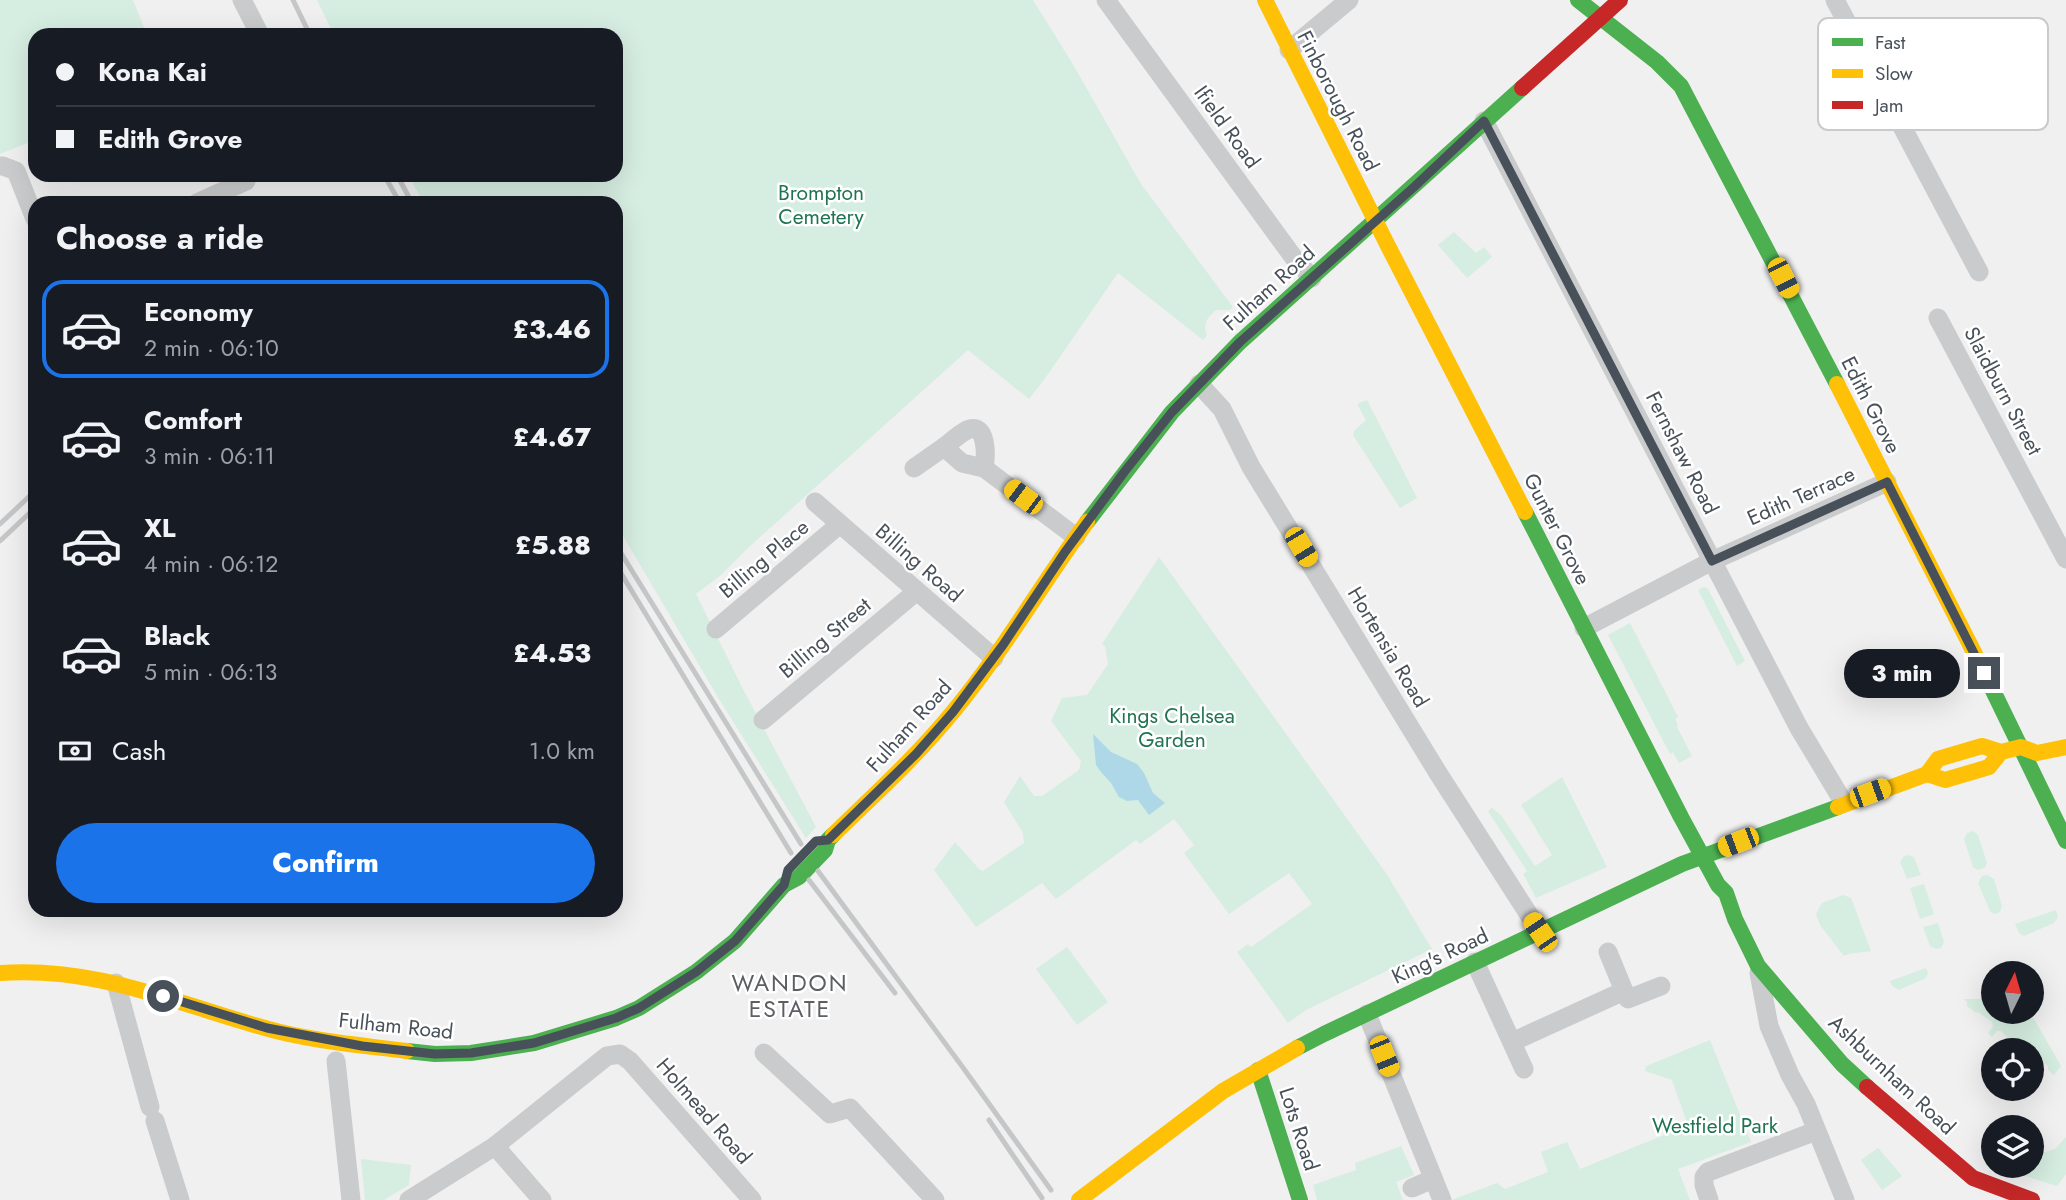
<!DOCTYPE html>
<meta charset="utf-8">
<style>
:root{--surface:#171b24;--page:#242831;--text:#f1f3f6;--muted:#9ea1a6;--line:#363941;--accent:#1a73e8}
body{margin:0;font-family:Jost,sans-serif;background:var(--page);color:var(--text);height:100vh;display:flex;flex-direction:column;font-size:26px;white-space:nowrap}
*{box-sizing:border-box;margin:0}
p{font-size:23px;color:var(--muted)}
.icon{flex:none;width:38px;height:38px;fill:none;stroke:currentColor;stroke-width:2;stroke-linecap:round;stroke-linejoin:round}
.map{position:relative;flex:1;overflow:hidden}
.panel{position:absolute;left:28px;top:196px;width:595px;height:721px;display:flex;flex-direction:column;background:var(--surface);border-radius:21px;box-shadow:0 7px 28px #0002}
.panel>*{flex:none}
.banner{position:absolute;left:28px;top:28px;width:595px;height:154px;border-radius:21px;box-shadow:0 7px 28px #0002;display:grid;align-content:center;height:154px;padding:0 28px;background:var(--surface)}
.needle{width:46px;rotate:5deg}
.buttons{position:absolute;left:1981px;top:961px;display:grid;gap:14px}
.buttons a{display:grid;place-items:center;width:63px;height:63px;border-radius:50%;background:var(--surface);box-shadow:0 7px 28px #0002;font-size:35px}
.end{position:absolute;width:32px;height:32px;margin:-16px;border:9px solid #48515a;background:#fff;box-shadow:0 0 0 4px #fff}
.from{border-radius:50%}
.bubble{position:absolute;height:49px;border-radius:24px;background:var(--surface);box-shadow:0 7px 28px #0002;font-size:23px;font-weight:800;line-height:49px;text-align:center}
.car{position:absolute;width:21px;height:42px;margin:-21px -10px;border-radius:9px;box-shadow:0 0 5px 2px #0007;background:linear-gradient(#f5c518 24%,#345 0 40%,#f5c518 0 76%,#345 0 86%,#f5c518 0)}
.banner b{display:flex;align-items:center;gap:24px;height:66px;font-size:26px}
.banner b+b{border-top:2px solid var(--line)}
.banner i{width:18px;height:18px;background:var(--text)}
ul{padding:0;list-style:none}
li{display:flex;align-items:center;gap:21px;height:98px;margin:0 14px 10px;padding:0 14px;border:4px solid transparent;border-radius:21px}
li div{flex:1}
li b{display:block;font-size:26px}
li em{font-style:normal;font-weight:800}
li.current{border-color:var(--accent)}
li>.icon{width:63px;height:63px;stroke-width:1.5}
h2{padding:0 28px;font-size:32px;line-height:84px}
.pay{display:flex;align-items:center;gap:18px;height:77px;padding:0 28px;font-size:26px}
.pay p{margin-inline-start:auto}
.cta{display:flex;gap:14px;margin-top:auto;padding:14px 28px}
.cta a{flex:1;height:80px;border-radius:42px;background:var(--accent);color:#fff;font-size:28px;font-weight:800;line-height:80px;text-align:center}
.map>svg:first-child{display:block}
</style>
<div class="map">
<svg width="2066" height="1200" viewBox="0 0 2066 1200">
<rect width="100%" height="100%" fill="#f0f0f0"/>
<g fill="#d6ede1">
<polygon points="0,0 133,0 147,35 35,35 35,140 0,154"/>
<path d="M317 0H1033L1074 66 1141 184 1233 307 1229 310H1216C1206 319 1203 323 1207 336L1203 340 1118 273 1046 377 1029 399 968 350 749 547 721 575 696 594 743 689 816 827 806 838 719 699 616 524V203H424L408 175H616V35H334Z"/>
<polygon points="1454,232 1476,253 1484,247 1492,257 1467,278 1438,245"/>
<polygon points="1367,400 1417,498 1400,508 1353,435 1354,431 1366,420 1357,404"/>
<polygon points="1159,557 1386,873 1432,949 1306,1010 1288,1023 1237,952 1248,944 1251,947 1312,904 1289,873 1229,914 1184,853 1194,845 1174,819 1140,844 1136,840 1056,899 1042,883 976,927 934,870 955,842 979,869 983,871 1024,843 1023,833 1004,802 1020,776 1034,796 1042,796 1079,770 1081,761 1051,721 1062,698 1087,695 1108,664 1105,646 1102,644"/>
<polygon points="1704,587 1708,589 1745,661 1737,666 1698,590"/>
<polygon points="1630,623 1678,717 1675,719 1678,725 1677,727 1692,756 1679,763 1673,752 1670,754 1608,635"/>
<polygon points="1562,777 1607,867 1536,898 1523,874 1527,871 1488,811 1492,808 1501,815 1535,866 1552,855 1521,805"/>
<polygon points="1973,831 1978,835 1987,863 1985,868 1978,870 1973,867 1964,839 1967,833"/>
<polygon points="1908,855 1914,857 1921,875 1907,879 1900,862 1904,856"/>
<polygon points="1987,875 1994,879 2002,906 2000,912 1994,914 1990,911 1978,883 1982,876"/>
<polygon points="1924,884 1934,914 1920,919 1910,888"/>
<path d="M1843 895 1851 898 1871 951C1862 953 1851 952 1844 956L1820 925 1816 914 1822 903Z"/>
<polygon points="2056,910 2058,917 2054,923 2024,936 2019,933 2015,924"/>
<polygon points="1938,923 1944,942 1941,948 1936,949 1930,946 1923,927"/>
<polygon points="1067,947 1108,1002 1077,1025 1036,969"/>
<polygon points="1926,968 1928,973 1926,978 1899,990 1892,986 1890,981"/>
<polygon points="1963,999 1993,999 1993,1012 2030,1012 2061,1066 2054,1075 2048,1070 2048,1066 2043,1062 2038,1062 2033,1067 2032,1050 2025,1049 2018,1042 2015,1045 2001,1031 1997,1031 1992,1037 1988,1033 1993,1027 1992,1022 1978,1012 1976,1013 1967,1006 1967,1002"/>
<polygon points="1710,1040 1751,1142 1678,1169 1690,1200 1451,1200 1497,1183 1505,1189 1548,1172 1541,1152 1567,1142 1580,1169 1664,1135 1687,1123 1672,1080 1645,1071 1646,1066"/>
<polygon points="2066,1137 2066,1174 2057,1186 2025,1176 2045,1152 2055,1149"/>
<polygon points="1401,1146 1414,1175 1396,1182 1403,1200 1317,1200 1313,1185 1356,1170 1355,1163"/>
<polygon points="1878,1148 1902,1176 1882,1190 1861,1160"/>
<polygon points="361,1159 411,1165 409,1185 384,1200 365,1200"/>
</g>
<polygon fill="#aed8e7" points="1093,734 1111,752 1137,764 1144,773 1153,793 1165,803 1149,815 1138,800 1127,801 1119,797 1111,783 1101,772 1096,765"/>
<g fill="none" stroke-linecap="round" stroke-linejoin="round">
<g stroke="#cacbcd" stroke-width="19">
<polyline points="242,0 260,35"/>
<polyline points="1106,0 1294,258 1312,278"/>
<polyline points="1835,0 1979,272"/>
<polyline points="1289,50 1349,0"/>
<polyline points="1484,121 1799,728 1844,803"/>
<polyline points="0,166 3,166 16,171 35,219"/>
<polyline points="197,203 246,181 244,175"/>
<polyline points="1938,318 2066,559"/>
<polyline points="1199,384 1222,409 1251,467 1438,773 1540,932"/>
<path d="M944 447C951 442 959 434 967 430 988 421 986 457 984 468"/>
<polyline points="914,468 944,447 962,463 984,468 1076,537"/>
<polyline points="815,502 994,658"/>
<polyline points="1584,628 1712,561 1887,482"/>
<polyline points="716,629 840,524"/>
<polyline points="763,720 917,591"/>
<polyline points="1475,962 1524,1069"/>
<polyline points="1759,973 1769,1026 1790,1075 1806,1104 1845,1200"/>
<polyline points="116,983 150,1107"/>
<polyline points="1624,991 1628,999 1661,986"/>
<polyline points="1367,1014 1442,1200"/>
<polyline points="1512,1042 1624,991 1608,952"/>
<polyline points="764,1053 830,1114 850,1108 935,1200"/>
<polyline points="336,1061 351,1200"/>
<polyline points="155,1121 180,1200"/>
<polyline points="495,1146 542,1200"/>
<polyline points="1412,1188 1433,1179"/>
<polyline points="409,1200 495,1146 607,1056 620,1054 630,1061 752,1200"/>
<polyline points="1709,1200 1704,1185 1704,1177 1708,1172 1816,1131"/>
</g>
<g stroke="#4caf50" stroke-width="16">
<polyline points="1578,0 1657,62 1681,86 1837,384"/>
<polyline points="1525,512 1681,817 1718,885 1726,893 1735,919 1758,966 1842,1064 1867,1087"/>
<polyline points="1087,522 1172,412 1240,342 1522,88"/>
<polyline points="1982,668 2066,841"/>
<polyline points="1297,1048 1324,1034 1682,864 1838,807"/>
<polyline points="407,1051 435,1054 471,1053 534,1043 616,1018 639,1008 696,972 735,941 784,885 799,877 825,850 828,840 833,835"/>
<polyline points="1258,1070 1300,1200"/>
</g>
<g stroke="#ffc107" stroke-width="16">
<polyline points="1265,0 1387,244 1525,512"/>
<polyline points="1837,384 1982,668"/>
<polyline points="1927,774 1945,780 1989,767 2001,752"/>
<polyline points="1838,807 1927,774 1938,759 1982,746 2001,752 2021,747 2037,753 2066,747"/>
<path d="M833 835C874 795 916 757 952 713 1002 653 1041 585 1087 522"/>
<path d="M0 973C97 966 174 1003 265 1028 310 1041 360 1045 407 1051"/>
<polyline points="1079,1200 1223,1091 1297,1048"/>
</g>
<g stroke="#c62828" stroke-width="16">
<polyline points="1522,88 1620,0"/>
<polyline points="1867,1087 1973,1178 2032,1200"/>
</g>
<g stroke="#c5c6c7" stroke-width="5">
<polyline points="293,0 310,35"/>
<polyline points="384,175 400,203"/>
<polyline points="397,175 412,203"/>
<polyline points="0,524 35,491"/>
<polyline points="0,541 35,508"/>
<polyline points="616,545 801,844"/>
<polyline points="616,565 791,853"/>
<polyline points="818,871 964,1069 1051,1190"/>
<polyline points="809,880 895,993"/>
<polyline points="989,1120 1042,1198"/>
</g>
</g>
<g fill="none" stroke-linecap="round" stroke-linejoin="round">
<polyline stroke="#48515a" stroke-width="9" points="163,996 267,1028 362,1046 435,1054 471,1053 534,1043 616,1018 639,1008 696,972 735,941 784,885 788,870 816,841 828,840 916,754 953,712 1003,645 1065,552 1125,471 1172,412 1240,342 1414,187 1484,121 1712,561 1887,482 1984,673"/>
</g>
<g text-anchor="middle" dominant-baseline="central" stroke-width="5" stroke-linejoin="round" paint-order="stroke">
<g font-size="21" fill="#48515a" stroke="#fff">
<text transform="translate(1338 101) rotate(63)">Finborough Road</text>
<text transform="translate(1227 127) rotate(54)">Ifield Road</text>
<text transform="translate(1269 288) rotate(-42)">Fulham Road</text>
<text transform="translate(2003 391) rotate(62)">Slaidburn Street</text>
<text transform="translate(1871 405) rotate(63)">Edith Grove</text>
<text transform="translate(1682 453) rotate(63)">Fernshaw Road</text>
<text transform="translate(1801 496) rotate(-24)">Edith Terrace</text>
<text transform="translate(1557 529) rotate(63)">Gunter Grove</text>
<text transform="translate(764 559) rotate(-40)">Billing Place</text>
<text transform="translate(919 563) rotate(41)">Billing Road</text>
<text transform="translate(825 638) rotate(-40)">Billing Street</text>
<text transform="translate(1388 647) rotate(59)">Hortensia Road</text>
<text transform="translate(909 726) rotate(-48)">Fulham Road</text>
<text transform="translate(1440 956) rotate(-25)">King's Road</text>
<text transform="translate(396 1026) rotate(6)">Fulham Road</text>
<text transform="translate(1892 1075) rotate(43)">Ashburnham Road</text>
<text transform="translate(704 1111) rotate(49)">Holmead Road</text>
<text transform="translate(1299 1129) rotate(72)">Lots Road</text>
</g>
<g font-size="21" fill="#207550" stroke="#fff">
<text x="821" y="193">Brompton<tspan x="821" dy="24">Cemetery</tspan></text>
<text x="1172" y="716">Kings Chelsea<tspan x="1172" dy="24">Garden</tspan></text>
<text x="1715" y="1126">Westfield Park</text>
</g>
<g font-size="23" letter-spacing="2" fill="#5c5f63" stroke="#fff">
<text x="790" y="983">WANDON<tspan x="790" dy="26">ESTATE</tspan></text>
</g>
</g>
<rect x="1818" y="18" width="230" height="112" rx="10" fill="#fff" stroke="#c8cbce" stroke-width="2"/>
<rect x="1832" y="38" width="31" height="8" fill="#4caf50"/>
<rect x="1832" y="69" width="31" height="9" fill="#ffc107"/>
<rect x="1832" y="101" width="31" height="8" fill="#c62828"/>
<g font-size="19" fill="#48515a">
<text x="1875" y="49">Fast</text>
<text x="1875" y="80">Slow</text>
<text x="1875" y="112">Jam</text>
</g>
</svg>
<div class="buttons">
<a><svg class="needle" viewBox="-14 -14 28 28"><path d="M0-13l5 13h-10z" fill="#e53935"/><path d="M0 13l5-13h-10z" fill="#9ea1a6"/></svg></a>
<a><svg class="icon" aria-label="locate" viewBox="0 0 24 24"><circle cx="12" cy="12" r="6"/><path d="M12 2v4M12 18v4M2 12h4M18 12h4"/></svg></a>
<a><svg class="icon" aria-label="layers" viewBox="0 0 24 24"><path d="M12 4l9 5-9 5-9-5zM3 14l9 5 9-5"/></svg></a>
</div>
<i class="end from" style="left:163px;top:996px"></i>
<i class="end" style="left:1984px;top:673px"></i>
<div class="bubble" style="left:1844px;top:649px;width:116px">3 min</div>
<i class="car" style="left:1783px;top:278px;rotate:153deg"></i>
<i class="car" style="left:1023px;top:497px;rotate:307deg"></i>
<i class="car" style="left:1301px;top:547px;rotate:149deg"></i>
<i class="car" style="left:1870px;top:793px;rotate:70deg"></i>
<i class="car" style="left:1738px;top:842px;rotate:249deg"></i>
<i class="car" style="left:1540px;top:932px;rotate:326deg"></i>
<i class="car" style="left:1384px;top:1056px;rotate:158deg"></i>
<div class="banner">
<b><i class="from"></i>Kona Kai</b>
<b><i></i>Edith Grove</b>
</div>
<section class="panel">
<h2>Choose a ride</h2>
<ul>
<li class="current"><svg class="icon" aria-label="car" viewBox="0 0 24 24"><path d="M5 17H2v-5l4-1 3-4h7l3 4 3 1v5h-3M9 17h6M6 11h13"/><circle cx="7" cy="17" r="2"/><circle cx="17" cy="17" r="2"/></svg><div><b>Economy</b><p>2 min · 06:10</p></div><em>£3.46</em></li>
<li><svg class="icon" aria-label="car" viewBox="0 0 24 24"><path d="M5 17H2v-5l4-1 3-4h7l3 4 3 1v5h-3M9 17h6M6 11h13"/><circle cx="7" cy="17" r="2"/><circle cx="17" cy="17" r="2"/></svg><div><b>Comfort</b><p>3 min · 06:11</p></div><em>£4.67</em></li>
<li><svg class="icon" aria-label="car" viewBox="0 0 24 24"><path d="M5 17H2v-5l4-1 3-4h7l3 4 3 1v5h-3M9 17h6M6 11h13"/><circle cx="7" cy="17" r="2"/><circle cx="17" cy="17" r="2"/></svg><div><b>XL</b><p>4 min · 06:12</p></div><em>£5.88</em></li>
<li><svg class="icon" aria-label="car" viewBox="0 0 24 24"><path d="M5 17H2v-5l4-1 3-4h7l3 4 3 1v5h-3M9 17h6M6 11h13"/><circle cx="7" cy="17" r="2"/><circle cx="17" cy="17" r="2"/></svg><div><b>Black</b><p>5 min · 06:13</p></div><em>£4.53</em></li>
</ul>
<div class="pay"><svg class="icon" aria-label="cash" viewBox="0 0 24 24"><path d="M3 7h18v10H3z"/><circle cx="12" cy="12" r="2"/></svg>Cash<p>1.0 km</p></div>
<div class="cta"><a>Confirm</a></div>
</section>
</div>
